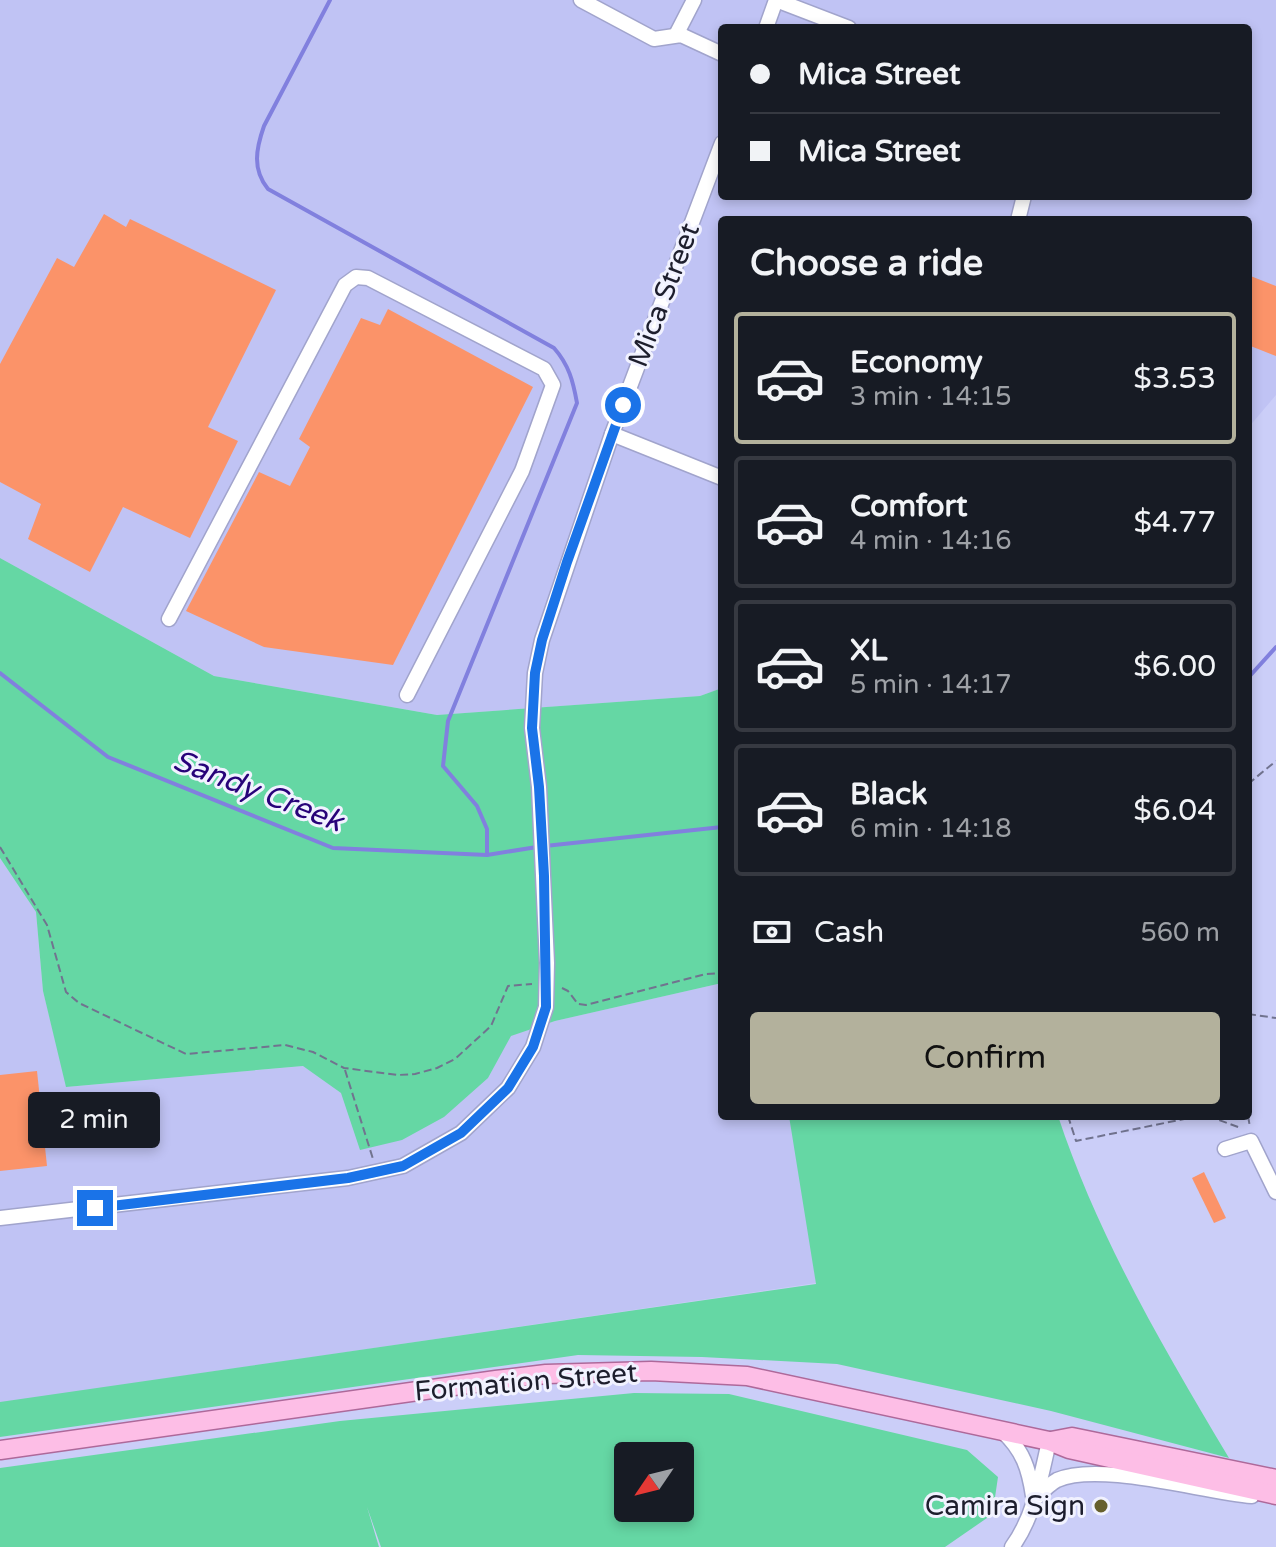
<!DOCTYPE html>
<meta charset="utf-8">
<style>
:root{--surface:#171b24;--page:#20242c;--text:#f1f3f6;--muted:#9ea1a6;--line:#363941;--accent:#b3b19c}
body{margin:0;font-family:"Varela Round",sans-serif;background:var(--page);color:var(--text);height:100vh;display:flex;flex-direction:column;font-size:30px;white-space:nowrap}
*{box-sizing:border-box;margin:0}
p{font-size:26px;color:var(--muted)}
.icon{flex:none;width:44px;height:44px;fill:none;stroke:currentColor;stroke-width:2;stroke-linecap:round;stroke-linejoin:round}
.map{position:relative;flex:1;overflow:hidden}
.side{position:absolute;left:718px;top:216px;width:534px;height:904px;display:flex;flex-direction:column;background:var(--surface);border-radius:8px;box-shadow:0 4px 12px #0003}
.side>*{flex:none}
.banner{position:absolute;left:718px;top:24px;width:534px;height:176px;border-radius:8px;box-shadow:0 4px 12px #0003;display:grid;align-content:center;height:176px;padding:0 32px;background:var(--surface)}
.needle{width:52px;rotate:235deg}
.controls{position:absolute;left:614px;top:1442px;display:grid;gap:16px}
.controls a{display:grid;place-items:center;width:80px;height:80px;border-radius:8px;background:var(--surface);box-shadow:0 4px 12px #0003;font-size:40px}
.end{position:absolute;width:36px;height:36px;margin:-18px;border:10px solid #1a73e8;background:#fff;box-shadow:0 0 0 4px #fff}
.from{border-radius:50%}
.bubble{position:absolute;height:56px;border-radius:8px;background:var(--surface);box-shadow:0 4px 12px #0003;font-size:26px;font-weight:600;line-height:56px;text-align:center}
.banner b{display:flex;align-items:center;gap:28px;height:76px;font-size:30px}
.banner b+b{border-top:2px solid var(--line)}
.banner i{width:20px;height:20px;background:var(--text)}
ul{padding:0;list-style:none}
li{display:flex;align-items:center;gap:24px;height:132px;margin:0 16px 12px;padding:0 16px;border:4px solid var(--line);border-radius:8px}
li div{flex:1}
li b{display:block;font-size:30px}
li em{font-style:normal;font-weight:600}
li.current{border-color:var(--accent)}
li>.icon{width:72px;height:72px;stroke-width:1.5}
h2{padding:0 32px;font-size:36px;line-height:96px}
.pay{display:flex;align-items:center;gap:20px;height:88px;padding:0 32px;font-size:30px}
.pay p{margin-inline-start:auto}
.button{display:flex;gap:16px;margin-top:auto;padding:16px 32px}
.button a{flex:1;height:92px;border-radius:8px;background:var(--accent);color:#111;font-size:32px;font-weight:600;line-height:92px;text-align:center}
.map>svg:first-child{display:block}
</style>
<div class="map">
<svg width="1276" height="1547" viewBox="0 0 1276 1547">
<rect width="100%" height="100%" fill="#cbcef8"/>
<g fill="#c0c3f4" fill-rule="evenodd">
<path d="M0 0H1276V395L1248 428V220H722V688L700 696 437 715 214 676 0 558ZM722 28H1248V196H722Z"/>
<polygon points="0,858 36,912 43,991 67,1087 304,1066 341,1093 488,1078 510,1036 555,1021 722,983 722,1116 792,1116 816,1283 0,1403"/>
</g>
<g fill="#65d7a4" fill-rule="evenodd">
<polygon points="0,558 214,676 437,715 700,696 722,688 722,983 555,1021 511,1036 488,1078 444,1117 402,1140 360,1150 341,1093 303,1066 66,1087 43,991 36,912 0,858"/>
<path d="M789 1116H1058C1098 1237 1164 1349 1229 1458L1051 1411 837 1364 702 1357 578 1355 0 1437V1402L816 1284Z"/>
<path d="M634 1393 729 1394 967 1450 998 1477 994 1504 987 1518 945 1547H381L367 1507 379 1547H0V1468L340 1421ZM628 1456H680V1508H628Z"/>
</g>
<g fill="none" stroke-linecap="round" stroke-linejoin="round">
<g stroke="#8180de" stroke-width="4">
<path d="M330 0 264 126C256 149 252 169 268 189L554 348C569 365 573 381 577 403L448 721 443 766 477 806 487 829V855"/>
<polyline points="0,673 108,757 333,848 487,855 537,847"/>
<polyline points="1248,678 1276,647"/>
<polyline points="545,846 722,827"/>
</g>
</g>
<g fill="#fb9369">
<polygon points="104,214 126,227 130,219 276,290 208,427 238,441 190,538 123,507 90,572 28,539 41,504 0,482 0,364 57,258 74,267"/>
<polygon points="1248,275 1276,286 1276,356 1248,345"/>
<polygon points="388,309 533,387 393,665 264,647 186,611 259,472 290,486 310,447 299,439 361,318 380,325"/>
<polygon points="37,1071 47,1166 0,1171 0,1075"/>
<polygon points="1204,1172 1226,1218 1214,1223 1192,1178"/>
</g>
<g fill="none" stroke-linecap="round" stroke-linejoin="round">
<defs>
<g id="minor">
<polyline points="581,0 654,39 681,35 722,54"/>
<polyline points="776,0 849,28"/>
<polyline points="766,28 776,0"/>
<polyline points="676,35 694,0"/>
<polyline points="1018,220 1024,196"/>
<polyline points="612,434 722,478"/>
<polyline points="169,619 345,285 356,277 368,278 544,369 553,385 522,471 407,695"/>
<polyline points="1225,1149 1251,1141 1276,1192"/>
<polyline points="0,1218 348,1178 403,1166 461,1133 508,1088 533,1047 546,1007 547,963 539,787 532,728 535,673 542,640 612,434 722,143"/>
<path d="M1002 1431C1023 1450 1029 1469 1033 1496"/>
<path d="M1034 1500C1041 1493 1048 1485 1057 1480 1099 1461 1203 1492 1252 1496"/>
<path d="M1012 1547C1034 1517 1041 1477 1049 1441"/>
</g>
<g id="major">
<polyline points="1051,1441 1072,1437 1276,1479"/>
<polyline points="0,1450 496,1380 546,1374 651,1371 747,1376 1049,1441 1069,1449 1276,1495"/>
</g>
</defs>
<use href="#minor" stroke="#a1a4cc" stroke-width="17"/>
<use href="#major" stroke="#ae699a" stroke-width="21"/>
<g stroke="#71738f" stroke-width="2" stroke-dasharray="8 4" stroke-linecap="butt">
<polyline points="1248,784 1276,761"/>
<polyline points="0,847 47,925 66,992 79,1003 186,1054 285,1045 313,1052 344,1068 398,1075 415,1074 437,1068 455,1059 491,1026 508,986 532,984"/>
<polyline points="562,988 568,991 578,1004 586,1005 706,974 722,973"/>
<polyline points="1248,1014 1276,1018"/>
<polyline points="345,1070 373,1159"/>
<polyline points="1068,1116 1076,1141 1199,1116"/>
<polyline points="1208,1116 1241,1128"/>
<polyline points="1248,1116 1250,1127"/>
</g>
<use href="#minor" stroke="#fff" stroke-width="14"/>
<use href="#major" stroke="#fdbee6" stroke-width="18"/>
</g>
<g fill="none" stroke-linecap="round" stroke-linejoin="round">
<polyline stroke="#1a73e8" stroke-width="10" points="95,1208 348,1178 403,1166 461,1133 508,1088 533,1047 546,1007 544,876 539,787 532,728 535,673 542,640 567,562 623,405"/>
</g>
<circle fill="#67602d" stroke="#f1f2ff" stroke-width="3" cx="1101" cy="1506" r="8"/>
<g text-anchor="middle" dominant-baseline="central" stroke-width="6" stroke-linejoin="round" paint-order="stroke">
<g font-size="28" fill="#1d1e2d" stroke="#f1f2ff">
<text transform="translate(664 295) rotate(-69)">Mica Street</text>
<text transform="translate(526 1382) rotate(-5)">Formation Street</text>
</g>
<g font-size="28" fill="#1d1e2d" stroke="#f1f2ff" text-anchor="end">
<text x="1085" y="1506">Camira Sign</text>
</g>
<g font-size="30" font-style="italic" fill="#270279" stroke="#f1f2ff">
<text transform="translate(258 791) rotate(21)">Sandy Creek</text>
</g>
</g>
</svg>
<div class="controls">
<a><svg class="needle" viewBox="-14 -14 28 28"><path d="M0-13l5 13h-10z" fill="#e53935"/><path d="M0 13l5-13h-10z" fill="#9ea1a6"/></svg></a>
</div>
<i class="end from" style="left:623px;top:405px"></i>
<i class="end" style="left:95px;top:1208px"></i>
<div class="bubble" style="left:28px;top:1092px;width:132px">2 min</div>
<div class="banner">
<b><i class="from"></i>Mica Street</b>
<b><i></i>Mica Street</b>
</div>
<section class="side">
<h2>Choose a ride</h2>
<ul>
<li class="current"><svg class="icon" aria-label="car" viewBox="0 0 24 24"><path d="M5 17H2v-5l4-1 3-4h7l3 4 3 1v5h-3M9 17h6M6 11h13"/><circle cx="7" cy="17" r="2"/><circle cx="17" cy="17" r="2"/></svg><div><b>Economy</b><p>3 min · 14:15</p></div><em>$3.53</em></li>
<li><svg class="icon" aria-label="car" viewBox="0 0 24 24"><path d="M5 17H2v-5l4-1 3-4h7l3 4 3 1v5h-3M9 17h6M6 11h13"/><circle cx="7" cy="17" r="2"/><circle cx="17" cy="17" r="2"/></svg><div><b>Comfort</b><p>4 min · 14:16</p></div><em>$4.77</em></li>
<li><svg class="icon" aria-label="car" viewBox="0 0 24 24"><path d="M5 17H2v-5l4-1 3-4h7l3 4 3 1v5h-3M9 17h6M6 11h13"/><circle cx="7" cy="17" r="2"/><circle cx="17" cy="17" r="2"/></svg><div><b>XL</b><p>5 min · 14:17</p></div><em>$6.00</em></li>
<li><svg class="icon" aria-label="car" viewBox="0 0 24 24"><path d="M5 17H2v-5l4-1 3-4h7l3 4 3 1v5h-3M9 17h6M6 11h13"/><circle cx="7" cy="17" r="2"/><circle cx="17" cy="17" r="2"/></svg><div><b>Black</b><p>6 min · 14:18</p></div><em>$6.04</em></li>
</ul>
<div class="pay"><svg class="icon" aria-label="cash" viewBox="0 0 24 24"><path d="M3 7h18v10H3z"/><circle cx="12" cy="12" r="2"/></svg>Cash<p>560 m</p></div>
<div class="button"><a>Confirm</a></div>
</section>
</div>
